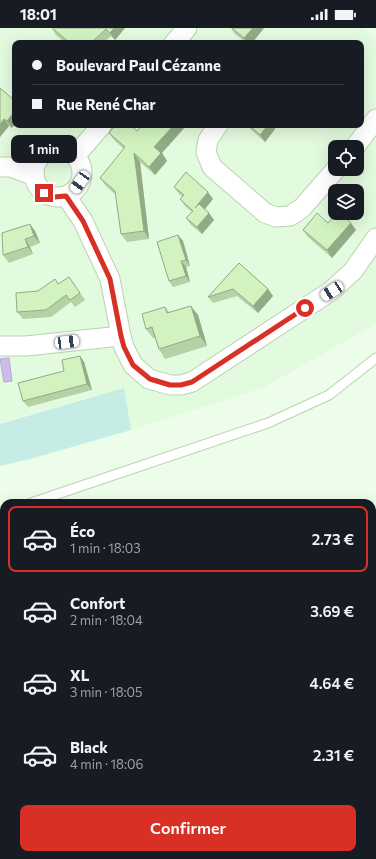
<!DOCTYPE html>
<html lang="fr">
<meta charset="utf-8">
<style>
:root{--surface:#171b24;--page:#20242c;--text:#f1f3f6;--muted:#9ea1a6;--line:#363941;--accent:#d93025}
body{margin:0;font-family:Commissioner,sans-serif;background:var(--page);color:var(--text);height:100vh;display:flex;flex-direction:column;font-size:15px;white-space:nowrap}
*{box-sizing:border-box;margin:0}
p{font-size:13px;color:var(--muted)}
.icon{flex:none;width:22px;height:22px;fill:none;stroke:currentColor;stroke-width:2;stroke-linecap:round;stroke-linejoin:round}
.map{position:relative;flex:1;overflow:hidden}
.side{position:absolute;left:0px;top:471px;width:376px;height:360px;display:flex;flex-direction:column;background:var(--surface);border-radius:12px 12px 0 0;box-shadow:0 4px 16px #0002}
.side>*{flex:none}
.banner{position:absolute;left:12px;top:12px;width:352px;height:88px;border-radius:8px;box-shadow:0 4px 16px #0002;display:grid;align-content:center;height:88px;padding:0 20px;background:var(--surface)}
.tools{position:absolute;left:328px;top:112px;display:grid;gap:8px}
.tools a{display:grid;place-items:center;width:36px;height:36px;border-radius:8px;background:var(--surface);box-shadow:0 4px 16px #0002;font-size:20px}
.end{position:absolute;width:18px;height:18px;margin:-9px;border:5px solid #d93025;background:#fff;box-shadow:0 0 0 2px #fff}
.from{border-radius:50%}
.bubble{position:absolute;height:28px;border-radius:8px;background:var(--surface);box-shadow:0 4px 16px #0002;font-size:13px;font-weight:600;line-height:28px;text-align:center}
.car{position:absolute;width:12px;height:24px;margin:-12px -6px;border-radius:5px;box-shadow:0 0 3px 1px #0007;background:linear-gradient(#fff 24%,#345 0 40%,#fff 0 76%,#345 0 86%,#fff 0)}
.banner b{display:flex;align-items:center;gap:14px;height:38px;font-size:15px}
.banner b+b{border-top:1px solid var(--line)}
.banner i{width:10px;height:10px;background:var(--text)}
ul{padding:7px 0 0;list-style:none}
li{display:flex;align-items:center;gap:12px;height:66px;margin:0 8px 6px;padding:0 12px;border:2px solid transparent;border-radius:8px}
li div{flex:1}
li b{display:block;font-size:15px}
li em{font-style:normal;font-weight:600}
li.current{border-color:var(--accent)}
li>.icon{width:36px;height:36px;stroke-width:1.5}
.cta{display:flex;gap:8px;margin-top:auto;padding:8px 20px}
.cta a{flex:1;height:46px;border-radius:8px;background:var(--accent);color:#fff;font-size:16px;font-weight:600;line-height:46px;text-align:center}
.status{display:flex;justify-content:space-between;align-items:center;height:28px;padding:0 20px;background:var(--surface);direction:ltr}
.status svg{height:11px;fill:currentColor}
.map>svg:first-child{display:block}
</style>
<div class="status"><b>18:01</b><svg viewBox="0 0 49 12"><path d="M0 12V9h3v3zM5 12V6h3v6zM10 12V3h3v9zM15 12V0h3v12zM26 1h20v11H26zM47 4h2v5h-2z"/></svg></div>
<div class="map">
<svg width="376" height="831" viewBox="0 0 376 831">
<rect width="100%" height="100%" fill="#ecfde9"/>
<path fill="#e2fadd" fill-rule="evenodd" d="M0 0H364L376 10V296L262 360 131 402 123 360 0 395ZM15 15H361V97H15ZM335 119H357V141H335ZM335 163H357V185H335Z"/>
<polygon fill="#c6ece6" points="124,360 131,402 30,431 0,438 0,396"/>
<polygon fill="#cebce8" stroke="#b9a2da" points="9,330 12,353 4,354 0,331"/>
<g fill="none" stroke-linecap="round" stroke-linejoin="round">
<defs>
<g id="lane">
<polyline points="31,475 268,395 329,367 376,330"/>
<polyline points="0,485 4,484"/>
<polyline points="0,827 10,831"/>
</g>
<g id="street">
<polyline points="174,15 187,0"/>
<polyline points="218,97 208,112 206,124 212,139 265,185 276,189 290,188 302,180 336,141"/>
<polyline points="355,119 376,91"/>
<circle cx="58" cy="145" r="24"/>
<polyline points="75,128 102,97"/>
<polyline points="0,139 11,139 34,148"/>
<polyline points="66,168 83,193 110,251 121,308 124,319 133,337 149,351 170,357 181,357 192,354 331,263 353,243 376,210"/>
<polyline points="0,318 26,318 121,308"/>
</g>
</defs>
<use href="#lane" stroke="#bad3b0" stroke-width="11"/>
<use href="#street" stroke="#bad3b0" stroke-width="21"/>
<use href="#lane" stroke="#fff" stroke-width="9"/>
<use href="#street" stroke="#fff" stroke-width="19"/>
</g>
<g fill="#b5d1a5">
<polygon points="52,0 125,0 115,12 111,8 103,15 66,15 56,7"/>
<polygon points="231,0 264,0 252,15 246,15 234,5"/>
<polygon points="0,60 15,73 15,96 12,100 9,98 0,109"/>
<polygon points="246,97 275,97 275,101 265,114"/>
<polygon points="109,105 162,125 167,133 155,147 140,134 149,211 127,214 121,206 116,167 106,158 100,150 124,121 115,113"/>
<polygon points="174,159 213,171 205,181 214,192 202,206 191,197 186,190 192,184 185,178 180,171 182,168 179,166"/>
<polygon points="328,195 356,202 332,230 308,209 303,202"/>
<polygon points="35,203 40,215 30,219 33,226 9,235 3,227"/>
<polygon points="178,207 183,213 190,238 186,239 190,254 173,259 169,253"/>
<polygon points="239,235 268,261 273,268 258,285 237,268 213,275 208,269"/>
<polygon points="69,249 85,272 75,279 71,274 51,289 23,291 17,284 38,263 58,256"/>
<polygon points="165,279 169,284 198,287 207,318 165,331 159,321 155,310 153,310 146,301"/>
<polygon points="80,328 84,334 92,362 28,379 23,373 64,343"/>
</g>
<g fill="#93aa86">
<polygon points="114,0 125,0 115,12 110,5"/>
<polygon points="253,0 264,0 252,15 247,15 244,10"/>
<polygon points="15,83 15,96 12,100 7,93"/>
<polygon points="4,91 9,98 0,109 0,96"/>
<polygon points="174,97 187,97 162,125 167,133 155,147 149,139 154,119"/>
<polygon points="268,97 275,97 275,101 265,114 260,107"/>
<polygon points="134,125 140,134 149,211 144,203"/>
<polygon points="208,164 213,171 200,187 195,180"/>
<polygon points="209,185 214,192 202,206 197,199"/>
<polygon points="351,195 356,202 332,230 327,222"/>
<polygon points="30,196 35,203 40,215 34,208"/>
<polygon points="178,207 183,213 190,238 186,232"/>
<polygon points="25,211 30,219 33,226 28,219"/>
<polygon points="181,233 186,239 190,254 186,248"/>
<polygon points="268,261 273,268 258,285 253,278"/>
<polygon points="191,278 198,287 207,318 200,308"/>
<polygon points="80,328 84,334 92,362 87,356"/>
</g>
<g fill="#d2f3c0" stroke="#93aa86">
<polygon points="52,0 114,0 110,5 106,1 91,15 70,15"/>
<polygon points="232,0 253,0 244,10"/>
<polygon points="0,60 15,73 15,83 7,93 4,91 0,96"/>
<polygon points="115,97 130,97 137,103 143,97 174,97 154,119 161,125 149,139 134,125 144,203 121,206 115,163 100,150 125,119 109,105"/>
<polygon points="249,97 268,97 260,107"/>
<polygon points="186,144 208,164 195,180 199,176 209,185 197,199 186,190 193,183 180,171 184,167 174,159"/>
<polygon points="317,185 328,195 337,185 340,185 351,195 327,222 303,202"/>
<polygon points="30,196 34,208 25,211 28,219 3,227 2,205"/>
<polygon points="178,207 186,232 181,233 186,248 169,253 157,214"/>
<polygon points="239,235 268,261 253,278 233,261 208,269"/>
<polygon points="69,249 80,265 70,272 66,267 46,282 17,284 16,265 38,263 55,251 58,256"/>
<polygon points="191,278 200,308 159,321 152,299 146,301 142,286 165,279 167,285"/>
<polygon points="80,328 87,356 23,373 18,355 64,343 62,332"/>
</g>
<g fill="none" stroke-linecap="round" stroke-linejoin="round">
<polyline stroke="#d93025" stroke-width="5" points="44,165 54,169 66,168 83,193 110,251 121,308 124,319 133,337 150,351 170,357 181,357 192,354 305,280"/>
</g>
</svg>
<div class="tools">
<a><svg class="icon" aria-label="locate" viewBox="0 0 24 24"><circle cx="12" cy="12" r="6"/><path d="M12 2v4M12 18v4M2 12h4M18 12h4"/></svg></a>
<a><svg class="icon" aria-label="layers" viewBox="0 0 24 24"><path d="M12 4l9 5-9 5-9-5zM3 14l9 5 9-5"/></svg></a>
</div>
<i class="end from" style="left:305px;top:280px"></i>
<i class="end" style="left:44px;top:165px"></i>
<div class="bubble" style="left:11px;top:107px;width:66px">1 min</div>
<i class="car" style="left:80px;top:154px;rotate:215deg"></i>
<i class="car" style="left:332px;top:263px;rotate:237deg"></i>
<i class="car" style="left:67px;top:314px;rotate:83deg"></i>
<div class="banner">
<b><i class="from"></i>Boulevard Paul Cézanne</b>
<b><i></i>Rue René Char</b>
</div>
<section class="side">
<ul>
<li class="current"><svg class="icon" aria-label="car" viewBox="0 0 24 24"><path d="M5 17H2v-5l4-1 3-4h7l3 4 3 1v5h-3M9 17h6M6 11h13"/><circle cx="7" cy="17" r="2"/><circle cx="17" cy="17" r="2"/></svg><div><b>Éco</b><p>1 min · 18:03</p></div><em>2.73 €</em></li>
<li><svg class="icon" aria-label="car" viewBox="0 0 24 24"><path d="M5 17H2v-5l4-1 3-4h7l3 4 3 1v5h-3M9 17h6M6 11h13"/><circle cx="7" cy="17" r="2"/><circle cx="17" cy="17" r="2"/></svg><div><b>Confort</b><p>2 min · 18:04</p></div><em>3.69 €</em></li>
<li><svg class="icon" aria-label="car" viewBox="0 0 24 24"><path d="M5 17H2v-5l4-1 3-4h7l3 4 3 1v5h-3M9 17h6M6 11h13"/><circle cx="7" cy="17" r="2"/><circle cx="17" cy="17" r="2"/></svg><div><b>XL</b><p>3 min · 18:05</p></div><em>4.64 €</em></li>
<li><svg class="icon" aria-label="car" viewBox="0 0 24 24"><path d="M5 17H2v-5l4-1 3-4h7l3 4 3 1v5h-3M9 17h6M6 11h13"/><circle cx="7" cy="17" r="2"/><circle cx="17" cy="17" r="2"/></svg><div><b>Black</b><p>4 min · 18:06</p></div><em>2.31 €</em></li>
</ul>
<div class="cta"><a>Confirmer</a></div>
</section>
</div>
